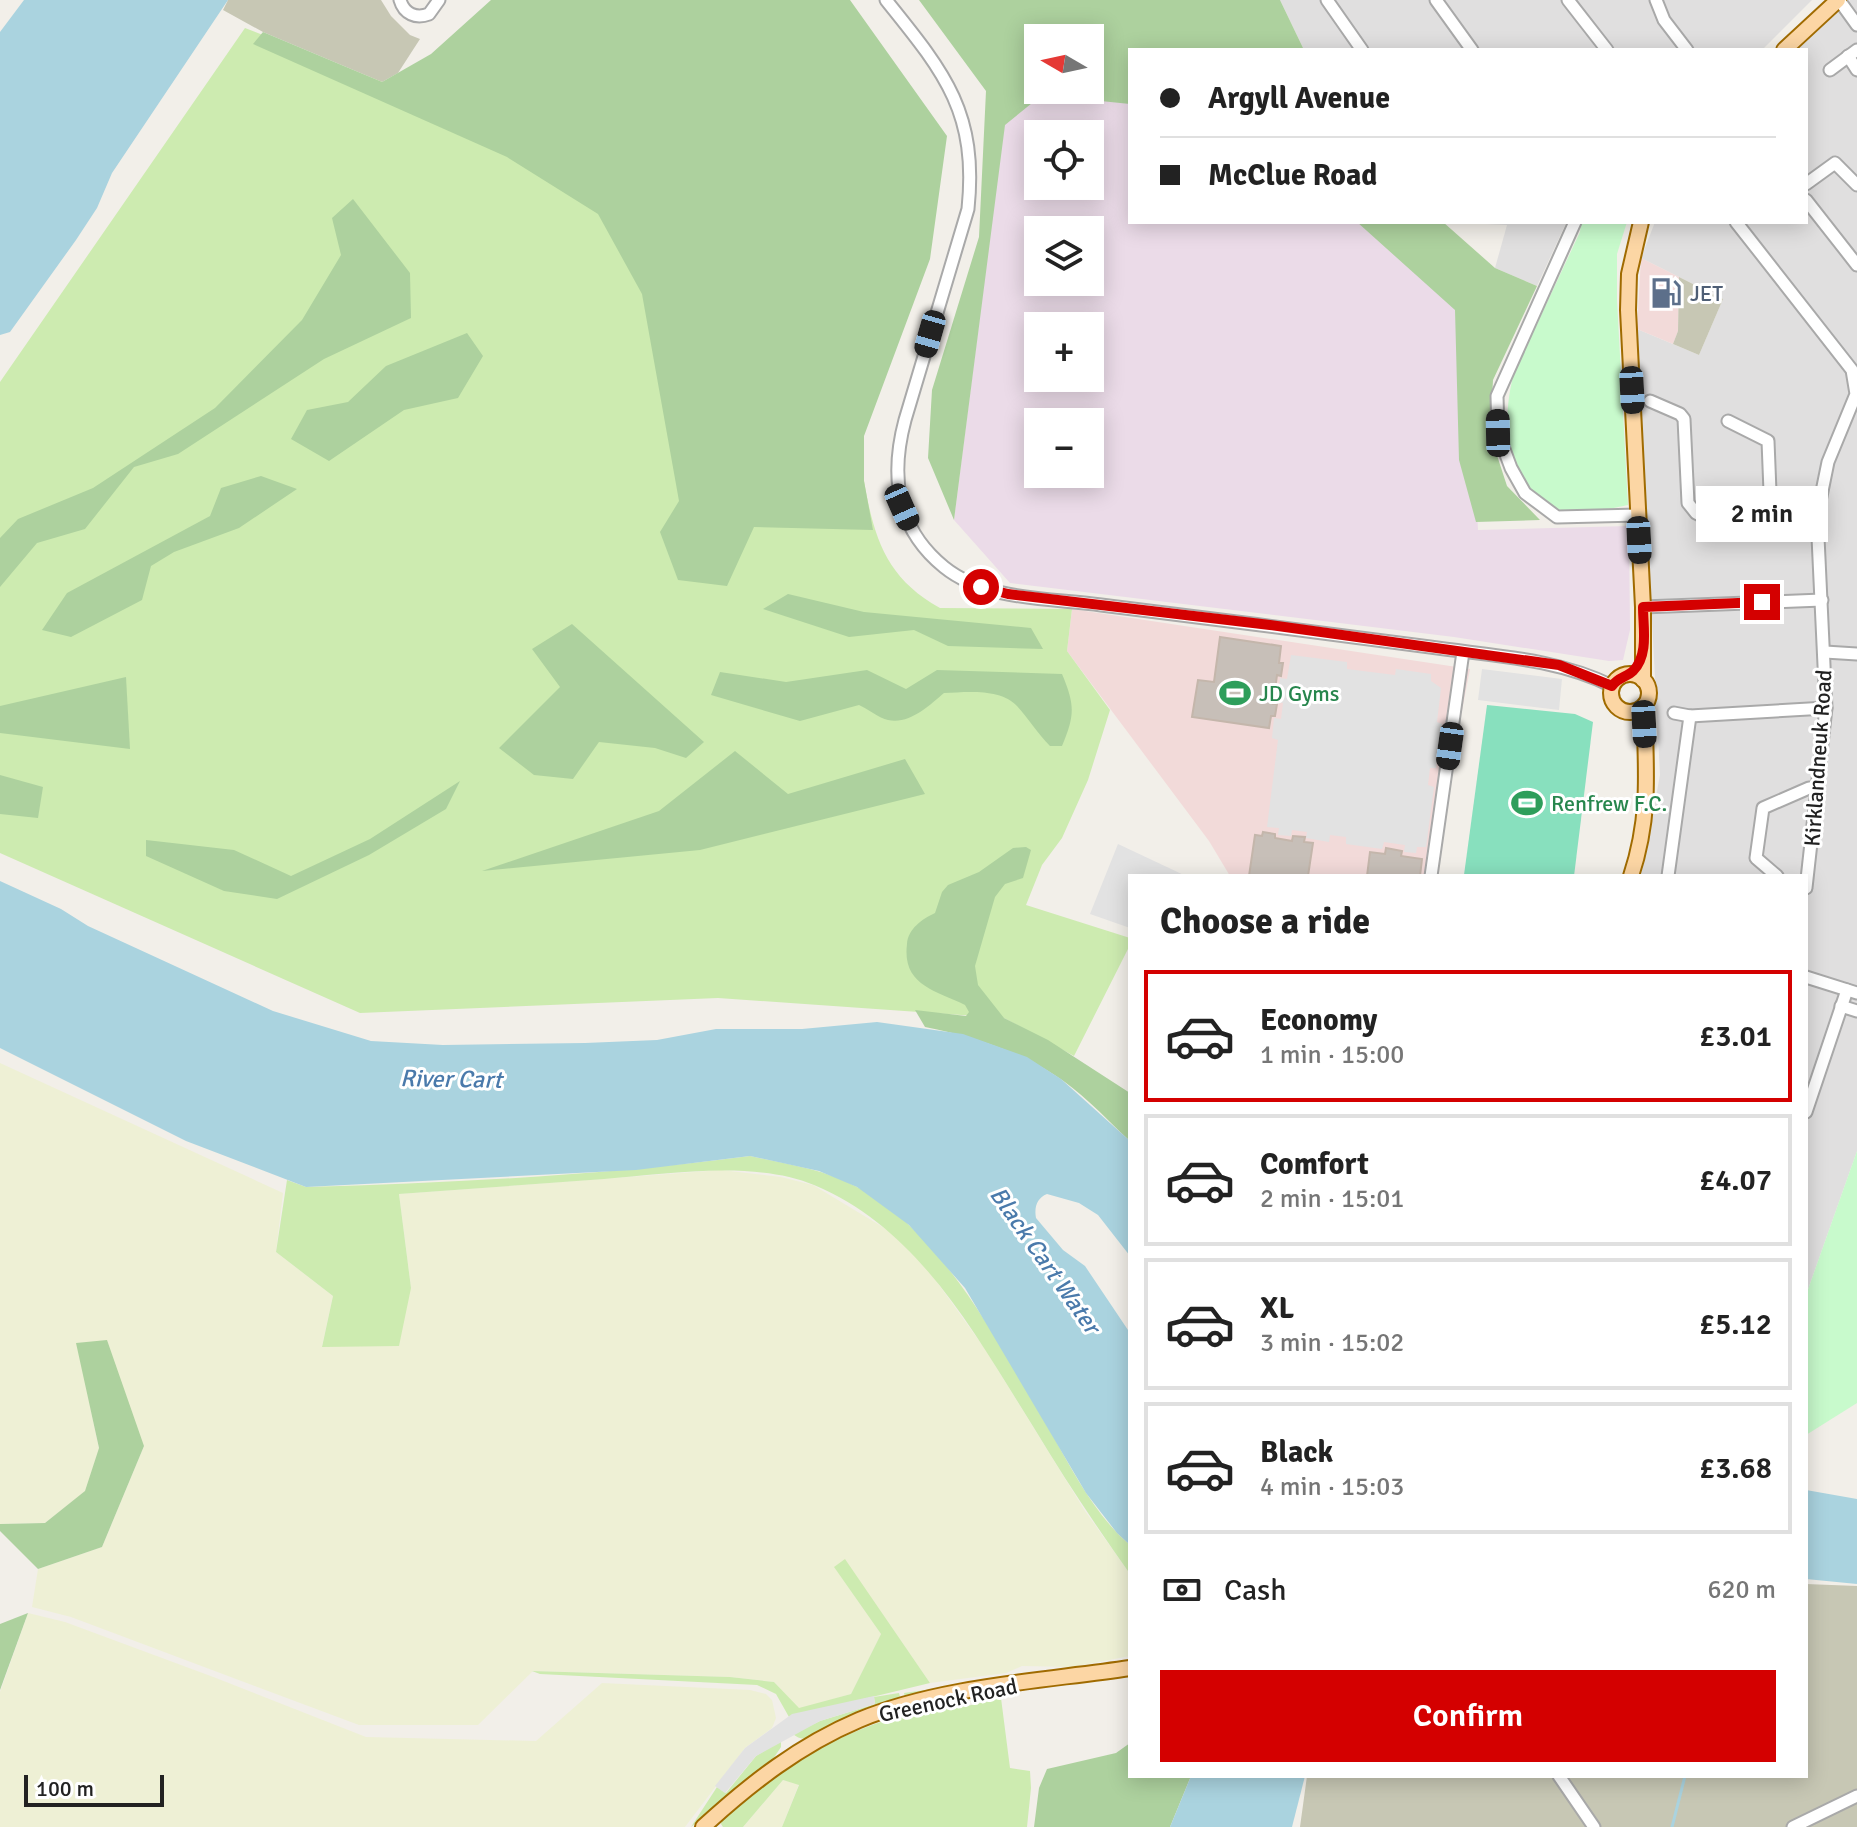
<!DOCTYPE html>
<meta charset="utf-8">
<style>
:root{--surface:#fff;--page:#f6f6f6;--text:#222;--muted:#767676;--line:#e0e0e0;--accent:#d40000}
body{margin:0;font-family:Signika,sans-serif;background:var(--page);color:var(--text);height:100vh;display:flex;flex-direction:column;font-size:30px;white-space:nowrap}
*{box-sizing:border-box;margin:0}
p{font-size:26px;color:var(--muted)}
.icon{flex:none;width:44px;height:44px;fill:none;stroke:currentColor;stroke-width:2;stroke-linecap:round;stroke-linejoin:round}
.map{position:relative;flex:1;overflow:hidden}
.details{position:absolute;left:1128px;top:874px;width:680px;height:904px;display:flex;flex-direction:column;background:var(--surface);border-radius:0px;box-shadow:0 4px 20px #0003}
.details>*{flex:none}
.hud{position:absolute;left:1128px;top:48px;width:680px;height:176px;border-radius:0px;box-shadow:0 4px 20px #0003;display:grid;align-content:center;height:176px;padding:0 32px;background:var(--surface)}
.needle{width:52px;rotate:279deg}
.buttons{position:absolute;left:1024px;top:24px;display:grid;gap:16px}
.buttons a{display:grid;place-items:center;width:80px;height:80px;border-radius:0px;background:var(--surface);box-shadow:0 4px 20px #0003;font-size:40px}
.scale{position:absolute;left:24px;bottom:20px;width:140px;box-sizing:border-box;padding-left:8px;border:4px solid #222;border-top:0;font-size:22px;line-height:28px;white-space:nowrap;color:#222;-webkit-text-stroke:6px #fff;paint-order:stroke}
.end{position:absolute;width:36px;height:36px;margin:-18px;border:10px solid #d40000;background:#fff;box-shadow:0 0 0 4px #fff}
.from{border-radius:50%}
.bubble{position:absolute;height:56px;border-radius:0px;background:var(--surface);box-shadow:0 4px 20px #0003;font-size:26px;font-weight:600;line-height:56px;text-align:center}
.car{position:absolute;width:24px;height:48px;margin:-24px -12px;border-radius:10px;box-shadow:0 0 6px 2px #0007;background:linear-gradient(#222 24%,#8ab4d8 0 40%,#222 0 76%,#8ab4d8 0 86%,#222 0)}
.hud b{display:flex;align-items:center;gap:28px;height:76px;font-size:30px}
.hud b+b{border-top:2px solid var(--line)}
.hud i{width:20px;height:20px;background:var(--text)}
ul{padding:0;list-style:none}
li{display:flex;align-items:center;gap:24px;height:132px;margin:0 16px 12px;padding:0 16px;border:4px solid var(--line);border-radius:0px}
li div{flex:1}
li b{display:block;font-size:30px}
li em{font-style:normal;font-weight:600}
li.on{border-color:var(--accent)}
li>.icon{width:72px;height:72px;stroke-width:1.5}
h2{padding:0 32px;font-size:36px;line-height:96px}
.pay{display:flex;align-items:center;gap:20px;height:88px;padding:0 32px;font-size:30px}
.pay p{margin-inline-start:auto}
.cta{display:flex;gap:16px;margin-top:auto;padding:16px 32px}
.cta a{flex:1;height:92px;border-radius:0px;background:var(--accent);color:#fff;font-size:32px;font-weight:600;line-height:92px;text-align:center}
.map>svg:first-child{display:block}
</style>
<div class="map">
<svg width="1857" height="1827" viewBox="0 0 1857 1827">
<rect width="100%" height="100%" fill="#f2efe9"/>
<g fill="#e0dfdf">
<polygon points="1280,0 1812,0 1762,50 1304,50"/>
<polygon points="1850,0 1857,0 1857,1151 1806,1295 1806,876 1641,876 1660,775 1637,329 1699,355 1723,299 1641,258 1655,222 1806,222 1806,50 1797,50"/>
<polygon points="1443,222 1566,222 1566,223 1537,286 1495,268 1507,225"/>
</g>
<g fill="#f2dad9">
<polygon points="1641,258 1679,277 1678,331 1673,344 1637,329"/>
<polygon points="1072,609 1470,669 1430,876 1230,876 1209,841 1067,651"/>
</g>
<path fill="#ebdbe8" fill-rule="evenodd" d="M1042 95 1130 103V222H1370L1468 308 1478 530 1629 526 1630 630 1623 660 1609 661 1454 637 1010 583 954 520 1004 125ZM1038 134H1090V186H1038ZM1038 230H1090V282H1038ZM1038 326H1090V378H1038ZM1038 422H1090V474H1038Z"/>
<g fill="#c7c7b4">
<polygon points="228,0 381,0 391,16 410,35 420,39 398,73 382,82 263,32 223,10"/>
<polygon points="1679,277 1723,299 1699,355 1673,344 1678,331"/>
<polygon points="1806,1584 1857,1586 1857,1827 1300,1827 1307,1776 1806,1776"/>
</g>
<g fill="#eef0d5">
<polygon points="0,1063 283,1193 276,1252 333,1296 322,1346 411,1288 399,1194 721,1170 781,1177 813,1185 891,1232 929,1271 985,1349 1085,1511 1130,1574 1130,1656 1072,1667 1022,1666 1006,1673 930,1683 845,1560 835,1568 881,1634 851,1694 799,1709 774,1682 730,1677 533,1671 478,1725 359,1725 71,1617 32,1607 38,1569 102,1547 144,1446 77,1343 99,1449 85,1492 45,1523 0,1524"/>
<polygon points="28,1613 65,1622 216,1678 366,1737 536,1741 602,1683 750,1690 766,1694 772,1700 776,1718 772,1728 745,1748 685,1827 0,1827 0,1692"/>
<polygon points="783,1780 799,1784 782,1827 743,1827"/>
</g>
<g fill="#cdebb0">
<path d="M245 28 639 183 864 481C874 538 886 578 940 608L1072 609 1067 651 1110 710 1088 780 1062 838 1042 865 1026 905 1130 938V945L1074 1056 1004 1018 718 998 360 1013 0 853V382Z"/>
<path d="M750 1156C786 1164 823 1169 855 1186 944 1231 1004 1353 1053 1436 1075 1475 1096 1516 1130 1545V1574C1096 1526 1064 1478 1034 1428 976 1336 920 1229 814 1185 755 1160 667 1174 604 1179 536 1184 467 1189 399 1194L411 1288 399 1346 322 1347 333 1296 276 1252 287 1180 306 1187C454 1183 603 1175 750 1156Z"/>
<polygon points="845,1559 930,1683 789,1717 776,1694 757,1685 540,1674 532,1671 730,1677 774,1682 799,1708 851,1694 881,1634 834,1567"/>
<path d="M961 1685C915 1699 864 1709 821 1731 810 1737 803 1743 793 1734L820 1721 875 1704 874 1697 899 1693 900 1697H905L904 1693Z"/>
<path d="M1001 1698 1010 1768 1030 1771 1031 1788 1027 1827H782L799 1785 783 1780 743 1827H723L721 1824C724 1812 740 1802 751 1794 813 1742 887 1715 966 1699L967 1706Z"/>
<polygon points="781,1740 781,1747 773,1759 691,1827 717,1787 726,1793 756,1756"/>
</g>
<g fill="#add19e" fill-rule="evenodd">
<polygon points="491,0 850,0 947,136 930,259 864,436 864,481 873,530 754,527 727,586 678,580 660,532 679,501 642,294 598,214 507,157 253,44 263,32 382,82 431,54"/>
<path d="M919 0H1280L1304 50H1130V104L1042 95 1005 125 954 520 928 458 932 390 979 237 986 91ZM1038 38H1090V90H1038Z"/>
<polygon points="353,199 410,273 411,318 324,359 178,454 134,467 85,529 37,543 0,587 0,538 18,519 93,488 215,408 302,320 341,255 332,218"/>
<polygon points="1357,222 1443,222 1495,268 1537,286 1493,380 1490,434 1507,486 1540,520 1476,522 1459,460 1455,310"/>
<polygon points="467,333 483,356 458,398 404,410 329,461 291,439 307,410 348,402 386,366"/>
<polygon points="261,476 297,489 239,528 174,552 151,566 142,600 71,637 42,630 67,593 210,516 221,488"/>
<polygon points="788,594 864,612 1031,628 1043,649 948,646 914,630 849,637 763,609"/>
<polygon points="572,624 704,742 686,758 655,748 599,742 573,779 534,775 499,748 560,687 532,649"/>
<path d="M867 670 906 689 937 670 1062 674C1075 705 1075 715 1062 746H1050C1037 733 1029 719 1017 706 1001 688 966 692 944 693 930 705 909 725 888 720 879 718 868 709 859 705L800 721 711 695 720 672 786 682Z"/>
<polygon points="126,677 130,749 0,733 0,706"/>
<polygon points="735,751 788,794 905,759 925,794 700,850 482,871 659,811"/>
<polygon points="0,775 43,787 38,818 0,814"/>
<polygon points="460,781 446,809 369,855 277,899 224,891 146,856 146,840 234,850 291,876 370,839"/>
<path d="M1026 847 1031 850 1023 878 1005 884 995 897 975 966 978 985 1004 1018 1048 1040 1130 1093V1141C1116 1129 1103 1114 1089 1102 1043 1059 986 1039 925 1027L915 1010 966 1016 969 1012 965 1005C934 990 902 985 907 944 908 929 922 919 935 913L942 892 948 885 979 872 1013 848Z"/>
<polygon points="107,1340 144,1446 102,1547 38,1569 0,1531 0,1524 45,1523 85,1491 99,1448 76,1343"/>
<polygon points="28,1613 0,1690 0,1624"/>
<polygon points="1130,1743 1130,1776 1191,1776 1170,1827 1034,1827 1039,1788 1047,1769 1116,1753"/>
</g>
<g fill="#c8facc">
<path d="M1581 222H1627L1617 254V300L1628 505C1611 509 1571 516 1554 510 1501 491 1502 416 1514 373L1580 232Z"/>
<polygon points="1857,1151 1857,1403 1806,1435 1806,1295"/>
</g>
<polygon fill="#88e0be" points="1487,705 1575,714 1593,722 1574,876 1464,875"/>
<g fill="#e2e2e2">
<polygon points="1291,655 1347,662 1347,669 1395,675 1396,669 1431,674 1431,681 1441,688 1437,722 1442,724 1436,768 1430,768 1428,785 1434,787 1426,847 1417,847 1416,853 1404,852 1405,845 1384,842 1382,849 1346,844 1346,837 1330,835 1329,842 1306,838 1307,832 1292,830 1291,836 1278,835 1279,828 1267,827 1278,740 1272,738 1274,718 1281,719 1283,703 1277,702 1280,678 1287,679"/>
<polygon points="1482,669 1562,679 1559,710 1478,700"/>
<polygon points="1118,844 1186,876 1130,876 1130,928 1090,914"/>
<polygon points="874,1696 875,1704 820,1721 756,1756 725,1793 715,1786 745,1748 792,1714"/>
</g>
<g fill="#aad3df">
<polygon points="24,0 228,0 112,173 97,208 76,240 10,332 0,335 0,32"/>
<path d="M0 881 61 909 88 926 273 1011 371 1041 443 1045 585 1043 657 1040 716 1029H802L877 1022 963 1034 1027 1057 1061 1079 1130 1141V1256L1098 1215 1079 1203 1047 1194C1037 1198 1034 1207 1036 1218L1063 1250 1085 1266 1130 1333V1545L1117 1533 1086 1493 965 1288 909 1225 857 1187 819 1171 750 1156 636 1170 306 1187 186 1141 0 1048Z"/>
<polygon points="1806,1490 1857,1499 1857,1584 1806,1579"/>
<polygon points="1191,1776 1305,1776 1292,1827 1170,1827"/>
</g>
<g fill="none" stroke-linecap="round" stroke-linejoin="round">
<polyline stroke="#aad3df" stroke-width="3" points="1672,1827 1685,1776"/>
</g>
<g fill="#c7bfb8" stroke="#c4b6ab" stroke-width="2">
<polygon points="1220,637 1281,646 1279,663 1283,663 1281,676 1277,675 1273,704 1277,704 1275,716 1271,716 1269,728 1192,717 1198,680 1214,682"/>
<polygon points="1263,832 1275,834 1275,838 1292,841 1293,836 1305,837 1304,842 1313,843 1308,876 1249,876 1255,835 1262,836"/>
<polygon points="1386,848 1402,851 1401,856 1422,859 1420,876 1367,876 1370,852 1385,854"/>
</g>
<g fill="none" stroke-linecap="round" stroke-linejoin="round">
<defs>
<g id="minor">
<path d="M400 0C404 14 416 19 429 14L439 0"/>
<path d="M886 0C944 72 978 112 968 209L905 420C890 476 896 528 944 567 986 601 1050 598 1101 605 1211 619 1320 632 1430 647 1492 656 1556 658 1612 686"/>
<polyline points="1327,0 1362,50"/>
<polyline points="1436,0 1472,50"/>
<polyline points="1568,0 1607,50"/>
<polyline points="1656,0 1664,20 1687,50"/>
<polyline points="1839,0 1857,25"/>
<polyline points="1848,56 1857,70"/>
<polyline points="1830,70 1857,50"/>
<polyline points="1806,184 1835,163 1857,185"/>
<polyline points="1806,200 1857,265"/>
<polyline points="1575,222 1497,396 1498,433 1511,468 1525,493 1557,517 1638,515"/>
<polyline points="1736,222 1852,370 1856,394 1828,462 1817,516 1826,708 1806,888"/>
<polyline points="1650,401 1680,414 1684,419 1688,503 1696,513 1712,521 1817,516"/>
<polyline points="1728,421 1768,441 1771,517"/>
<polyline points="1643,607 1822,600"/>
<polyline points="1825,652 1857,654"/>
<polyline points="1674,713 1690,716 1826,708"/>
<polyline points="1431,876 1463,652"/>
<polyline points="1668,876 1690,716"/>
<polyline points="1777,876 1756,858 1763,808 1809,788 1819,788"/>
<polyline points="1806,977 1857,993"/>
<polyline points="1841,1006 1857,1011"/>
<polyline points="1806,1112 1847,990"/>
<polyline points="1559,1776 1594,1827"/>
<polyline points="1793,1827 1857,1796"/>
</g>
<g id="major">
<polyline points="1784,50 1838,0"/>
<polyline points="1641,222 1629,274 1628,310 1643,607 1643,680"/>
<circle cx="1630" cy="693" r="19"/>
<path d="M1631 876C1651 816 1646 768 1644 706"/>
<path d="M703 1827C751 1783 800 1745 859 1720 941 1686 1043 1681 1130 1668"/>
</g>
</defs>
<use href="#minor" stroke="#a9a9a9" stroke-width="15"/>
<use href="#major" stroke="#a06b00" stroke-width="18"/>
<use href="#minor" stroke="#fff" stroke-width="11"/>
<use href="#major" stroke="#fcd6a4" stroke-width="14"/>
</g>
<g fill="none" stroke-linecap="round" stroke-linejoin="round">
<path stroke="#d40000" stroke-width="10" d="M981 587 1008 594 1270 625 1559 665 1612 686C1618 677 1627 677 1633 671 1649 655 1643 627 1643 607L1762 602"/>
</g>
<defs>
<symbol id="fuel-bare" viewBox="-9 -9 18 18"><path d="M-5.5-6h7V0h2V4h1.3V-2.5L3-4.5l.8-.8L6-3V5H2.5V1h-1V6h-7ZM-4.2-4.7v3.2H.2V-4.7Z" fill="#5c6f8a" stroke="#fff" stroke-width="2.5" paint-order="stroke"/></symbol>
<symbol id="stadium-bare" viewBox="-9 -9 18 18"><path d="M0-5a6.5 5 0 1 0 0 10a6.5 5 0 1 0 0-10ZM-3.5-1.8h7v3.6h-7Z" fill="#2e9e5b" stroke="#fff" stroke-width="2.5" paint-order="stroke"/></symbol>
</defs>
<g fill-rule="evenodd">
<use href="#fuel-bare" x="1644" y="271" width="44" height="44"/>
<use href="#stadium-bare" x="1213" y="671" width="44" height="44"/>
<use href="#stadium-bare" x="1505" y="781" width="44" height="44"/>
</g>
<g text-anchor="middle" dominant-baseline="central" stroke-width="6" stroke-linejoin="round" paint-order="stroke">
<g font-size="22" fill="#4e5e75" stroke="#fff" text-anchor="start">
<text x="1690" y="293">JET</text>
</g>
<g font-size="22" fill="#27864d" stroke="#fff" text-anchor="start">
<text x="1259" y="693">JD Gyms</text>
<text x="1551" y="803">Renfrew F.C.</text>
</g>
<g font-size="22" fill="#222" stroke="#fff">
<text transform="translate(1818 758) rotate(-86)">Kirklandneuk Road</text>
<text transform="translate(948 1700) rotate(-12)">Greenock Road</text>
</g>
<g font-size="24" font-style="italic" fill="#4a7aab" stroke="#fff">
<text transform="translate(451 1079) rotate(1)">River Cart</text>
<text transform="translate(1045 1260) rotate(55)">Black Cart Water</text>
</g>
</g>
</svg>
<div class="buttons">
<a><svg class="needle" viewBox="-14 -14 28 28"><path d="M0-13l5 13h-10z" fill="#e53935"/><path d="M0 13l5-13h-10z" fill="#767676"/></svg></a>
<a><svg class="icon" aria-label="locate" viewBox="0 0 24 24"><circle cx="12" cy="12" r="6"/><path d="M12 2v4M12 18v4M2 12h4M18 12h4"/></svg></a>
<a><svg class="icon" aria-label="layers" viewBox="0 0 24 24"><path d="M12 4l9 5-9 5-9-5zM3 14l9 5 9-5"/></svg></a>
<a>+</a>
<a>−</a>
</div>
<div class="scale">100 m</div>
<i class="end from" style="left:981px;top:587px"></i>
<i class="end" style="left:1762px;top:602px"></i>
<div class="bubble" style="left:1696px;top:486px;width:132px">2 min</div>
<i class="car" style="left:930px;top:334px;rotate:196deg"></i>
<i class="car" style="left:1632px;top:390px;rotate:177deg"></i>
<i class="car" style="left:1498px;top:433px;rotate:359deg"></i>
<i class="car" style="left:902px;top:507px;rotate:156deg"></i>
<i class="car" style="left:1639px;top:540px;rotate:177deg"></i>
<i class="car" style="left:1644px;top:724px;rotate:177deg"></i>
<i class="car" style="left:1450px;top:746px;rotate:188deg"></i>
<div class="hud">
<b><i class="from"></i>Argyll Avenue</b>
<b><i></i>McClue Road</b>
</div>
<section class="details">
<h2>Choose a ride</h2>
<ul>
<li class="on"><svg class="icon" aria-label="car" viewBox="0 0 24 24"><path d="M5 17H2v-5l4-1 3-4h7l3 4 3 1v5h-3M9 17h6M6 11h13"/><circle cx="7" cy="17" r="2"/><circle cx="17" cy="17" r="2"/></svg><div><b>Economy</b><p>1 min · 15:00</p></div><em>£3.01</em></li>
<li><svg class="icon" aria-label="car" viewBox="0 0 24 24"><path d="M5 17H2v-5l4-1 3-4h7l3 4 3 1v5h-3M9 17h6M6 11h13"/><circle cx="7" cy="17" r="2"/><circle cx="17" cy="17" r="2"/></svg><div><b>Comfort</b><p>2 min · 15:01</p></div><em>£4.07</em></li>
<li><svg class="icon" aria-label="car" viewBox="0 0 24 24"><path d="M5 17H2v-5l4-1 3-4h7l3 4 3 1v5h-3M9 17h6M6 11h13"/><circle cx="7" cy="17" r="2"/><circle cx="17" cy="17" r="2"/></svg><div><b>XL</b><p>3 min · 15:02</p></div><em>£5.12</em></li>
<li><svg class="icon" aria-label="car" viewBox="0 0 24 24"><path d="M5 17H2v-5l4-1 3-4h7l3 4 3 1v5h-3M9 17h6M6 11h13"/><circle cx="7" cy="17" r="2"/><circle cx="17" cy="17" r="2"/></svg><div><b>Black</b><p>4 min · 15:03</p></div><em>£3.68</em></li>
</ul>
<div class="pay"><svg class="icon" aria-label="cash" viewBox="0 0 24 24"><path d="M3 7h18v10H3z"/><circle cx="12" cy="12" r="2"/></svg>Cash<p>620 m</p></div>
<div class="cta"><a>Confirm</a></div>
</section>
</div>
